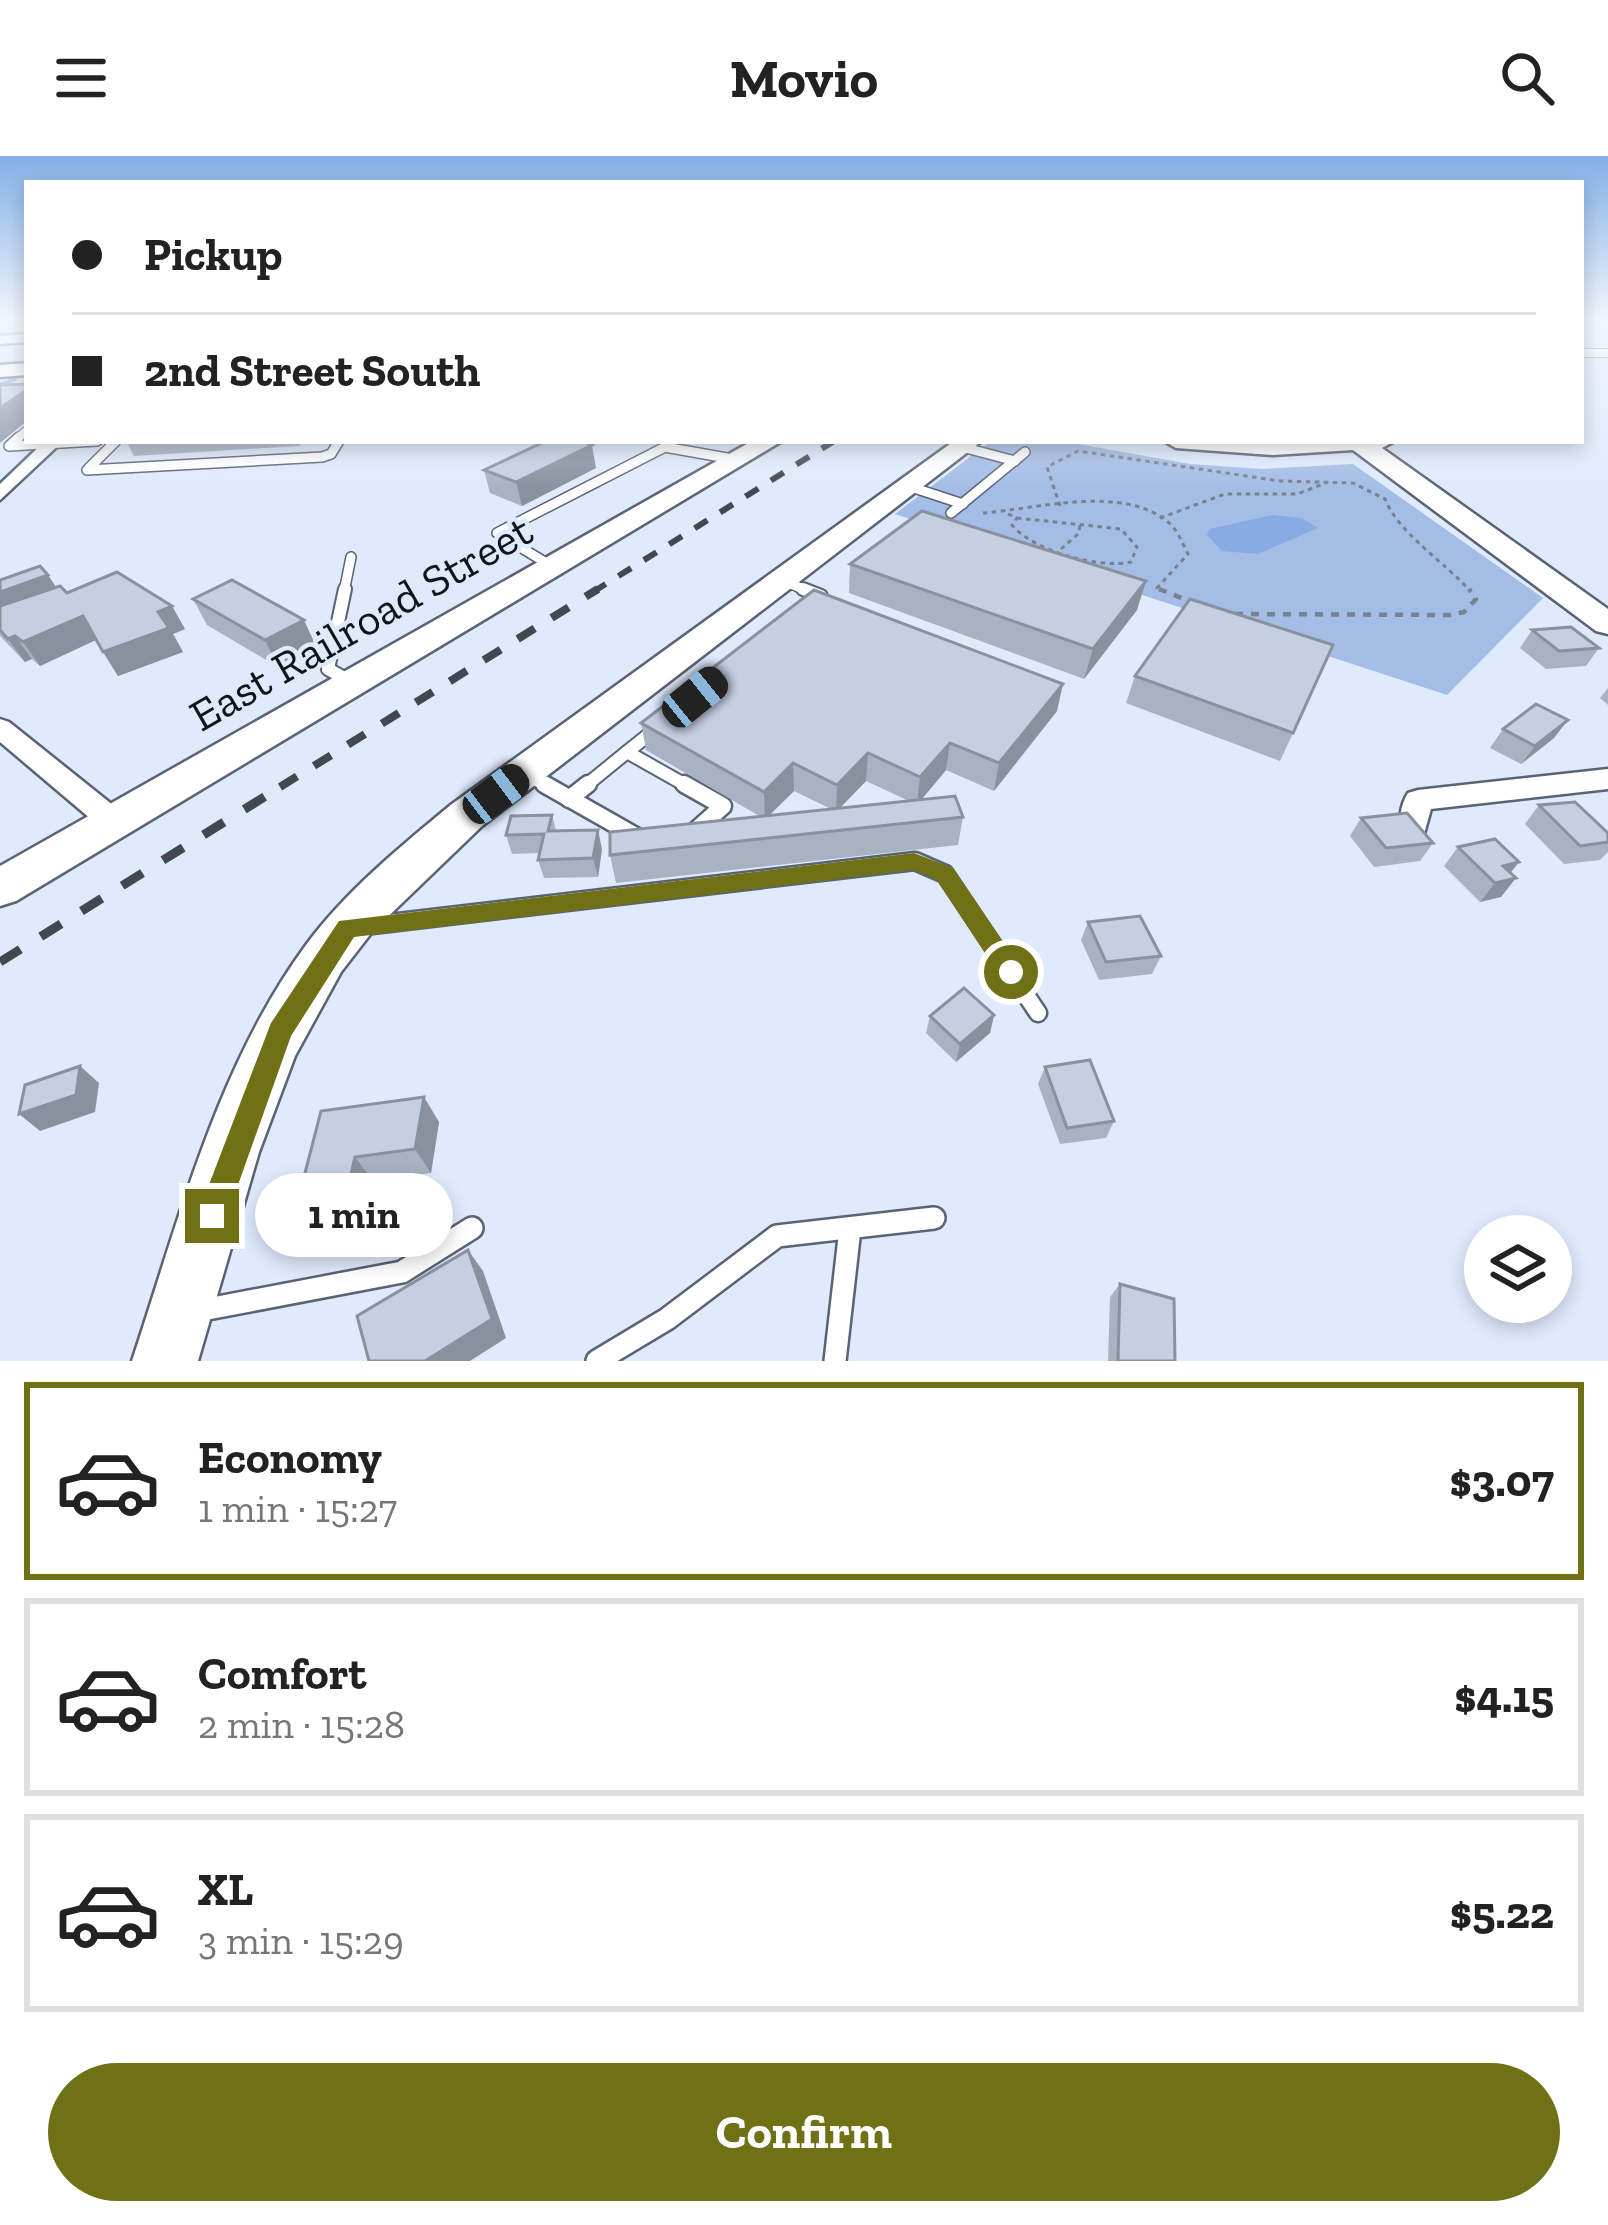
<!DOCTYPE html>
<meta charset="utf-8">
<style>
:root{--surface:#fff;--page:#f2f2f2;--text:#222;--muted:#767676;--line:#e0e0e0;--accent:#707014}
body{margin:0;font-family:"Zilla Slab",serif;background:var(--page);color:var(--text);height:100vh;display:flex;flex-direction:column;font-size:45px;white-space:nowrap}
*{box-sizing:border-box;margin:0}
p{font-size:39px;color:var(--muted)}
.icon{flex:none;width:66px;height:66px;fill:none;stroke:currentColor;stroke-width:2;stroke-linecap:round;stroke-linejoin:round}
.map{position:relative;height:1205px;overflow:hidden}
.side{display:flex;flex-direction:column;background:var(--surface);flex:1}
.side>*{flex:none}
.hud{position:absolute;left:24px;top:24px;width:1560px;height:264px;border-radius:0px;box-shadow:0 6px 18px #0003;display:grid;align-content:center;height:264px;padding:0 48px;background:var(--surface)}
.buttons{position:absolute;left:1464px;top:1059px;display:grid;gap:24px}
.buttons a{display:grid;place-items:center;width:108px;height:108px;border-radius:50%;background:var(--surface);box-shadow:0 6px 18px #0003;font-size:60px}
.end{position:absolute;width:54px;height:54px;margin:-27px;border:15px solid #707014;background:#fff;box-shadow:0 0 0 6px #fff}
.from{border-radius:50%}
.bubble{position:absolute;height:84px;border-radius:42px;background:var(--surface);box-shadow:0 6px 18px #0003;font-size:39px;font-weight:700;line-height:84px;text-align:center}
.car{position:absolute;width:36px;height:72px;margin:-36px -18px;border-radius:15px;box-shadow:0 0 9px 3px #0007;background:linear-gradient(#222 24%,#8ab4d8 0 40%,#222 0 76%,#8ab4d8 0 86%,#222 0)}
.hud b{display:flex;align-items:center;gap:42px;height:114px;font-size:45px}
.hud b+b{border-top:3px solid var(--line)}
.hud i{width:30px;height:30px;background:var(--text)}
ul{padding:21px 0 0;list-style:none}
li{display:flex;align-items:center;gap:36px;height:198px;margin:0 24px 18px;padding:0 24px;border:6px solid var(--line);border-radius:0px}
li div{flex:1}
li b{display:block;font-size:45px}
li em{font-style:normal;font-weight:700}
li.selected{border-color:var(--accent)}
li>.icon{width:108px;height:108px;stroke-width:1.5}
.action{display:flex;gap:24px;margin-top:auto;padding:24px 48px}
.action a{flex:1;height:138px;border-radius:72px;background:var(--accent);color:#fff;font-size:48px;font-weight:700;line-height:138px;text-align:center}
header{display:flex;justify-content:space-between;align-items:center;height:156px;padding:0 48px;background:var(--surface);font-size:54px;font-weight:700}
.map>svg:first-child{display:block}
</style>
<header><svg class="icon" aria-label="menu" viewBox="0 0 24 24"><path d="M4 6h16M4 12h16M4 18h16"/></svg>Movio<svg class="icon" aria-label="search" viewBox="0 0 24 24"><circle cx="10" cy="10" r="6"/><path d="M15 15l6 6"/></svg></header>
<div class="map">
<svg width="1608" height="1205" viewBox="0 0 1608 1205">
<rect width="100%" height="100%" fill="#dfeafd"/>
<polygon fill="#a4bde6" points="991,285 1061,285 1190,308 1263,313 1353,308 1543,442 1447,539 895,358"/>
<polygon fill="#89abe3" points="1272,359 1302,362 1318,372 1258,398 1222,395 1207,379 1209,373"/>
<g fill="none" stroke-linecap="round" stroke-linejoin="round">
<polyline stroke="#89abe3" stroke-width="4.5" points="0,229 15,223"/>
<defs>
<g id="lane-far4">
<polyline points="1581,197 1608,197"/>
<polyline points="16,284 27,274"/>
</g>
<g id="lane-far3">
<polyline points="19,281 9,290 97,285"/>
<polyline points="116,285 87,314 322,301 331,298 339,285"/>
<polyline points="962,291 1015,305"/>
<polyline points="908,330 963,348"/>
<polyline points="951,357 1025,296"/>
<polyline points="553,411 497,377 665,291 738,304"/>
<polyline points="782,424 810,436"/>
<polyline points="344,436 351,401"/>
</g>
<g id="lane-far2">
<polyline points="345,433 328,513 353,527"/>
<polyline points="803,433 821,440 815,445"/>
<polyline points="657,572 627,596 689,631"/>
<polyline points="528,619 549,631"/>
<polyline points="584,631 627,596"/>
</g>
<g id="lane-far1">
<polyline points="544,628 639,682"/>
<polyline points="684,628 723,650 694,676"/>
<polyline points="569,643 588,628"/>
<polyline points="364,770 915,705 945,718 1038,857"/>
</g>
<g id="lane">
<polyline points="197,1155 402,1116 472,1072"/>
<polyline points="597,1205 667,1163 777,1080 934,1062"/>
<polyline points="835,1205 850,1073"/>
</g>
<g id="street">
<polygon points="27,178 27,186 0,188 0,180"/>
<polygon points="45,285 63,285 0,344 0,328"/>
<polygon points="0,563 9,566 124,658 129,666 124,674 104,674 0,586"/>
<path d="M1608 613V633L1431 653 1424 678H1404C1397 666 1401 648 1408 637L1418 634Z"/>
</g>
<g id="secondary">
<polygon points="27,207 27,219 0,221 0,209"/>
<polygon points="752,285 782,285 16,745 0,750 0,710"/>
<path d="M954 285H982L482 670 372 776 341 816 295 900 259 996 198 1205H132C179 1064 217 910 306 789 346 735 400 691 452 648Z"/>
<polygon points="1164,285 1395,285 1382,292 1608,453 1608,478 1596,475 1353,294 1273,299 1176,292"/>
</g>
</defs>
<use href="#lane-far4" stroke="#596373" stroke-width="10"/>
<use href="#lane-far3" stroke="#596373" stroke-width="12"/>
<use href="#lane-far2" stroke="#596373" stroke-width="16"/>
<use href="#lane-far1" stroke="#596373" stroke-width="21"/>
<use href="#lane" stroke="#596373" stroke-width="26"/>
<use href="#street" stroke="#596373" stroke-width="5"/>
<use href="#secondary" stroke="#596373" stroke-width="5"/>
<g stroke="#79818e" stroke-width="3" stroke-dasharray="4.5 4.5" stroke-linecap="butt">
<path d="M1060 350 1047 311 1078 295 1280 325 1353 327 1385 343C1399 378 1445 406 1471 436"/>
<path d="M983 357C1037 353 1122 328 1168 366 1178 374 1182 387 1188 398L1157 432 1166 436"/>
<polyline points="1008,358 1017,362"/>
<path d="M1017 362 1121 373 1137 391 1131 406C1099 413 1033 395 1012 369Z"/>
<polyline points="1160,362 1225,338 1297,338 1326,327"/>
<polyline points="1061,393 1079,377 1080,367"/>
</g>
<g stroke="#79818e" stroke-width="4.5" stroke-dasharray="8 8" stroke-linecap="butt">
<polyline points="1159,433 1189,445"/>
<polyline points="1235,458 1450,459 1464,456 1476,443 1469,433"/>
</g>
<use href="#lane-far4" stroke="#fff" stroke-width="8"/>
<use href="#lane-far3" stroke="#fff" stroke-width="9"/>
<use href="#lane-far2" stroke="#fff" stroke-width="12"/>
<use href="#lane-far1" stroke="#fff" stroke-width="16"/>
<use href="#lane" stroke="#fff" stroke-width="21"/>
<use href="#street" fill="#fff" fill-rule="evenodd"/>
<use href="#secondary" fill="#fff" fill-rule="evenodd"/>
<polyline stroke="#424750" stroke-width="6" stroke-dasharray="15 15" stroke-linecap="butt" points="593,436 834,285"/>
<polyline stroke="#424750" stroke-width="8" stroke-dasharray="20 20" stroke-linecap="butt" points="280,631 598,433"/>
<polyline stroke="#424750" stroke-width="9" stroke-dasharray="24 24" stroke-linecap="butt" points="0,806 285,628"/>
</g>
<g fill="#a9b2c2" fill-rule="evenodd">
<polygon points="126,285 303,285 299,290 134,300"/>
<polygon points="596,312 522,350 490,337 484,314"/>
<polygon points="850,408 1137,454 1084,523 849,437"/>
<polygon points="48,419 56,431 67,437 185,473 173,478 183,496 118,520 96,484 40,510 32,503 25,506 0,480 0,424"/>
<polygon points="193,443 316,490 278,511 207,469"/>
<polygon points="1532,474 1599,492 1586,510 1546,513 1520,492"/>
<polygon points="1135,520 1293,577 1280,605 1126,547"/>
<polygon points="1608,532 1608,549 1600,542"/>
<path d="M1057 555 994 635 946 614 921 644 963 661 958 689 616 727 610 699 761 661 646 594 641 567ZM866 625 909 645 840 652ZM794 635 831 653 769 660Z"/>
<polygon points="1503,573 1554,582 1521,608 1490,592"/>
<polygon points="1539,649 1608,677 1608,696 1600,704 1564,708 1525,668"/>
<polygon points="552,659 556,675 602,693 598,721 544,722 538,704 539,697 512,698 506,679"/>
<polygon points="1361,662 1433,687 1420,705 1374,711 1350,680"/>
<polygon points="1458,691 1510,717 1501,741 1480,746 1444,710"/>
<polygon points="1088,766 1161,800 1152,818 1099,824 1081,784"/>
<polygon points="994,859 990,877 956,906 926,877 930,860"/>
<polygon points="1045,911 1114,965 1106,982 1060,988 1038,928"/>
<polygon points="321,955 439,966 431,1017 373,1025 359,1090 313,1096 290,1075"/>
<polygon points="1120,1128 1175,1205 1108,1205 1110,1141"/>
</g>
<g fill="#89919e">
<polygon points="27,234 27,265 0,287 0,252"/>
<polygon points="592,289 596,312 522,350 516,326"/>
<polygon points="48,419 59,436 0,458 0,436"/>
<polygon points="1146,425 1137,454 1084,523 1093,493"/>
<polygon points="172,450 185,473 173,478 183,496 118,520 103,496 158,456"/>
<polygon points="83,460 98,483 40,510 23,486"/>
<polygon points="304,464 316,490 278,511 265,484"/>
<polygon points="15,480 32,503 25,506 8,483"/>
<polygon points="1063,528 1057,555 994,635 999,607"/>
<polygon points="1568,564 1554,582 1521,608 1535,590"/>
<polygon points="950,587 946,614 917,649 920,621"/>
<polygon points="868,597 866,625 836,656 837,629"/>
<polygon points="793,607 794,635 765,663 764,636"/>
<polygon points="598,674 602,693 598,721 593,702"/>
<polygon points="1519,706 1504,725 1503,710"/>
<polygon points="1516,722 1501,741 1480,746 1495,727"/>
<polygon points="994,859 990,877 956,906 960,888"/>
<polygon points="80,910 99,927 95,956 40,975 19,958"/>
<polygon points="424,941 439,966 431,1017 415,993"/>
<polygon points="355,1001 373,1025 359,1090 339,1068"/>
<polygon points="468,1094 483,1115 506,1182 470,1205 425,1205"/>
</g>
<g fill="#c4cfe1" stroke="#89919e" stroke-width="3">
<polygon points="27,228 27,234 0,252 0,229"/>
<polygon points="546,285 582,285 592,289 516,326 484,314"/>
<polygon points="922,355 1146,425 1093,493 850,408"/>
<polygon points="40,410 48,419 0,436 0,424"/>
<polygon points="117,416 172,450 158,456 169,472 103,496 83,460 23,486 15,480 8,483 0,474 0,450 60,430 67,437"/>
<polygon points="232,424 304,464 265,484 193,443"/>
<polygon points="814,434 1063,528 999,607 950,587 920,621 868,597 837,629 793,607 764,636 641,567"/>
<polygon points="1190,443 1333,489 1293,577 1135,520"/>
<polygon points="1571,471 1599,492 1559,495 1532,474"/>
<polygon points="1536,548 1568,564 1535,590 1503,573"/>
<polygon points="955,640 963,661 610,699 610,676"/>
<polygon points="1575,646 1608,677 1608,686 1580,690 1539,649"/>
<polygon points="1407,657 1433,687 1386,692 1361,662"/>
<polygon points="552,659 548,675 598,674 593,702 538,704 544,678 506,679 511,660"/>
<polygon points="1495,683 1519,706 1503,710 1516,722 1495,727 1458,691"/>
<polygon points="1140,760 1161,800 1106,806 1088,766"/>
<polygon points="964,832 994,859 960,888 930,860"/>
<polygon points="1090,904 1114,965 1067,972 1045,911"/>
<polygon points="80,910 76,939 19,958 25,929"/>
<polygon points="424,941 415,993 355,1001 339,1068 290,1075 321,955"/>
<polygon points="468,1094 492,1163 425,1205 369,1205 357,1160"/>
<polygon points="1120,1128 1174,1143 1175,1205 1118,1205"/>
</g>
<linearGradient id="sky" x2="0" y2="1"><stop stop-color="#82b0e6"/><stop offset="0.49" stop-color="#f1f6fe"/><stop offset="1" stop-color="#f1f6fe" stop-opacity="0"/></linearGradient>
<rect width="1608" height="334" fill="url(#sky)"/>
<polygon fill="#707014" points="914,697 953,712 1019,809 1019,823 1002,823 937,724 913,714 354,781 291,880 223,1071 212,1075 201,1071 197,1060 271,867 339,765"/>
<g text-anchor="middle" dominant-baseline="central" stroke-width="9" stroke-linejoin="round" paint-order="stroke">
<g font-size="45" fill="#11151b" stroke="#dfeafd">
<text transform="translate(361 467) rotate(-30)">East Railroad Street</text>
</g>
</g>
</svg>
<div class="buttons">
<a><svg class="icon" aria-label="layers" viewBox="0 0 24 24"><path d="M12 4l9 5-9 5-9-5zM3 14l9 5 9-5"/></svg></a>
</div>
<i class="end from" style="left:1011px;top:816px"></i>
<i class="end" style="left:212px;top:1060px"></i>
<div class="bubble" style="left:255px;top:1017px;width:198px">1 min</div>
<i class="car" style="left:695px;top:541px;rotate:51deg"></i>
<i class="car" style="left:496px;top:638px;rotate:53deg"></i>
<div class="hud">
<b><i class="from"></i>Pickup</b>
<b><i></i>2nd Street South</b>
</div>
</div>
<section class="side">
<ul>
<li class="selected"><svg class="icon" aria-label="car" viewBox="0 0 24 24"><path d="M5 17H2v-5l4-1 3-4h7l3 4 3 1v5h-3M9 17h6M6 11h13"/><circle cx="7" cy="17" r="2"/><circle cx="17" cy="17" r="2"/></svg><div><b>Economy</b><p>1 min · 15:27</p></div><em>$3.07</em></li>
<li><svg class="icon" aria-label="car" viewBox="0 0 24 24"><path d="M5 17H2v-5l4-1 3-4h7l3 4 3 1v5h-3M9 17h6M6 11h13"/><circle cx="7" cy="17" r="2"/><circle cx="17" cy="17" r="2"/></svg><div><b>Comfort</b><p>2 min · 15:28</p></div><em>$4.15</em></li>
<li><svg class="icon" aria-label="car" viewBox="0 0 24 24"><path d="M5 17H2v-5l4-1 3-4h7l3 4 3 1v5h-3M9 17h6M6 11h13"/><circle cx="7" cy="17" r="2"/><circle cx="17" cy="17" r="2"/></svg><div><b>XL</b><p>3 min · 15:29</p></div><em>$5.22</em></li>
</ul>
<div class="action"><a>Confirm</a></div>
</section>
